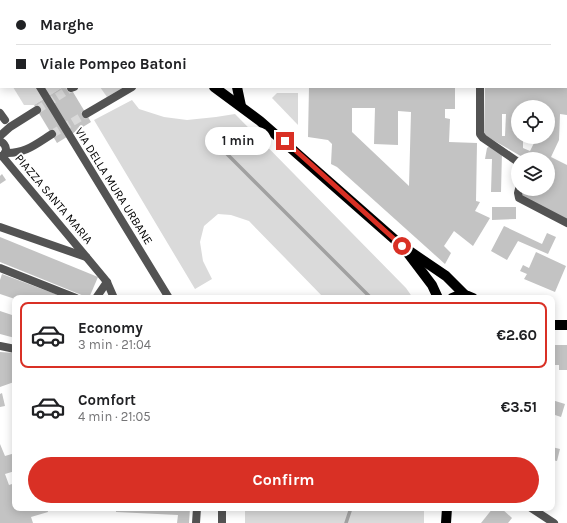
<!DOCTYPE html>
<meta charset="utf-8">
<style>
:root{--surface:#fff;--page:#f6f6f6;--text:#202124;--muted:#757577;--line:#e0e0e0;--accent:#d93025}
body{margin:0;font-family:Karla,sans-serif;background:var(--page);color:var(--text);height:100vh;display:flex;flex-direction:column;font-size:15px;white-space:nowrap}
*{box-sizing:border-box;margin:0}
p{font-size:13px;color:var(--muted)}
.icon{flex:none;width:22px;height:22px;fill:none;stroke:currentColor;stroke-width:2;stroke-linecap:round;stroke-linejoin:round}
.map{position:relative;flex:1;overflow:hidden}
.details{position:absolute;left:12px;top:295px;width:543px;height:216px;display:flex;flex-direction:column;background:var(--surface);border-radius:8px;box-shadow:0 2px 10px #0003}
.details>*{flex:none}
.top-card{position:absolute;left:0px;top:0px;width:567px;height:88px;box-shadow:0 2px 10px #0003;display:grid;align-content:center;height:88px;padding:0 16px;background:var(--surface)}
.controls{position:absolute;left:511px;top:100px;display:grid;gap:8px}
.controls a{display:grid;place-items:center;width:44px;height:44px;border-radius:50%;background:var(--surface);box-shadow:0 2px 10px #0003;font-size:20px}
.end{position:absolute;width:18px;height:18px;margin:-9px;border:5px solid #d93025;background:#fff;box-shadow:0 0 0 2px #fff}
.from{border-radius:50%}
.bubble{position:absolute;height:28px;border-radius:14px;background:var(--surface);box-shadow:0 2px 10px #0003;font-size:13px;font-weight:700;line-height:28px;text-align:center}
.top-card b{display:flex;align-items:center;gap:14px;height:38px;font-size:15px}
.top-card b+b{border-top:1px solid var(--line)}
.top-card i{width:10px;height:10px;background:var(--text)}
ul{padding:7px 0 0;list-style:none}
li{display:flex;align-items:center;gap:12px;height:66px;margin:0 8px 6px;padding:0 8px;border:2px solid transparent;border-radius:8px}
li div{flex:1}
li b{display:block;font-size:15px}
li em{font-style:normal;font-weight:700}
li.selected{border-color:var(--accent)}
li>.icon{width:36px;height:36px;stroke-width:1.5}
.cta{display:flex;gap:8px;margin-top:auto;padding:8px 16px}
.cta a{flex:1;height:46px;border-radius:24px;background:var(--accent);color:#fff;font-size:16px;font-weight:700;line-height:46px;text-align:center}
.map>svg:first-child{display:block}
</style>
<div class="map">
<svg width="567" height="523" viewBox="0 0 567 523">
<rect width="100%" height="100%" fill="#fff"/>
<g fill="#dadada">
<polygon points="13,87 63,87 34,105 24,105"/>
<polygon points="100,87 124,87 107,97"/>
<polygon points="277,93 298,93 298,125 272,98"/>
<polygon points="132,100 139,109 164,117 187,120 216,117 235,114 406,288 413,298 324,298 249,221 231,215 218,214 204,226 200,242 203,261 212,279 195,289 94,120"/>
<rect x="245" y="508" width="179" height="15"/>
</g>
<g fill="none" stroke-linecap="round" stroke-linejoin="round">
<g stroke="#a1a1a1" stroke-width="3.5">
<polyline points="221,148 371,298"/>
<polyline points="346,523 351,508"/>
</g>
</g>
<g fill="#c3c3c3" fill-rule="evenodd">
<polygon points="63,87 70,87 91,122 57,143 34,105"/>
<path d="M309 87 455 88V109H445V118L450 119 449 142 477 143 476 201 480 202 475 211 490 218 473 246 454 231 444 246 451 253 445 264 337 167 331 164 332 144 328 140 308 137ZM352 108H375L374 144 398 145V111L411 112 409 186 352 132Z"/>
<path d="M485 87H567V115L560 114 559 140 551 157 567 165V221L520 196 524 189H548V159H526L484 135ZM518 107H548V137H537L530 151 523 148V137H518V133L517 132ZM502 114H506L505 136H502Z"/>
<polygon points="491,145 502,152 501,192 491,192 492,159 485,159 487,148"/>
<polygon points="2,174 6,180 0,184 0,176"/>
<polygon points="492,207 516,207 516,219 492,220"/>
<polygon points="504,226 542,244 547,233 556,237 548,254 518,241 507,260 491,251"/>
<polygon points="0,237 98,277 89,298 0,262"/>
<polygon points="536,252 566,266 555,292 524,279 527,274 520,271 523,265 529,268"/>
<polygon points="2,274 50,292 67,298 23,298 20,297 19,298 15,298 15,299 0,294 0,280"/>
<polygon points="15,307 15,338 0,334 0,311 12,315"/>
<polygon points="554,345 567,345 567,370 559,370 559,365 554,365"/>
<polygon points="0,352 15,353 15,369 13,369 14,382 0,387"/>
<polygon points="2,393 5,406 0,407 0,394"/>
<polygon points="552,400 565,404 561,417 552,414"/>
<polygon points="0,444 5,456 15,453 15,471 5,474 9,485 15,483 15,508 47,508 48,512 31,517 33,523 0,523"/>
<polygon points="552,447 560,449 557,461 552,460"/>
<polygon points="116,508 190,508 189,523 177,523 178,515 116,512"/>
<polygon points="493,508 501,508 512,518 508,523 481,523"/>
</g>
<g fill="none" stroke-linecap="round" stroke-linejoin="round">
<g stroke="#d9d9d9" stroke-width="8" stroke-dasharray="8 4" stroke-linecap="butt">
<polyline points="37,110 71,88"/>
<polyline points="52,134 86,114"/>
</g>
<g stroke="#535353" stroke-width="8">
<polyline points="0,18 1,20"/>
<polyline points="40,87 169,298"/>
<polyline points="0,113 5,120"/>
<polyline points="222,508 222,523"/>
</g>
<g stroke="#535353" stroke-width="8">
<polyline points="480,87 480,134 483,138 518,162"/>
<polyline points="71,88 74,87"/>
<polyline points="86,114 132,87"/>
<polyline points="0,136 10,127 37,110"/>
<path d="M0 141C7 145 8 152 2 156"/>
<path d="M5 153C25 154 36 144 52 134"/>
<polyline points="2,156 103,277 107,282 114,298"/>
<polyline points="519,189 518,193 519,198 567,223"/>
<polyline points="0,227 86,257"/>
<polyline points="0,268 76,298"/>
<polyline points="96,298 107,282"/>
<polyline points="0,346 15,349"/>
<polyline points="531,508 554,523"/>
<polyline points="196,523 197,508"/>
</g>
<polyline stroke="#535353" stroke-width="8" points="566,76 567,76"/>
<g stroke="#000" stroke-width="10">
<polyline points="154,0 155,1"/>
<polyline points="219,0 220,1"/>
<polyline points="165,1 166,0"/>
<polyline points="214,87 260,121 402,246 446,276 465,295"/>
<polyline points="237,87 241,106"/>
<polyline points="407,252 432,285 438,298"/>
<path d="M452 298C459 294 466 294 473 298"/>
<polyline points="552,325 567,325"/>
<polyline points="446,523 447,508"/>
</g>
</g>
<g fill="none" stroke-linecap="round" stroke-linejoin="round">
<polyline stroke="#d93025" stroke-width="5" points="285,141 402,246"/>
</g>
<g text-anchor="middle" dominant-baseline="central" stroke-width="3.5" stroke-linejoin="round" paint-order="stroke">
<g font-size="12" fill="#000" stroke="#fff">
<text transform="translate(114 186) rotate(58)">VIA DELLA MURA URBANE</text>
<text transform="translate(54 199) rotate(50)">PIAZZA SANTA MARIA</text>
</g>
</g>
</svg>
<div class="controls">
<a><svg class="icon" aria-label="locate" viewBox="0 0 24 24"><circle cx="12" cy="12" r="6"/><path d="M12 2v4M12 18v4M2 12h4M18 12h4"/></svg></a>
<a><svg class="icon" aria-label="layers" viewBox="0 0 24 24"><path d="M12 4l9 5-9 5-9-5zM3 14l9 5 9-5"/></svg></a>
</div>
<i class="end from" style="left:402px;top:246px"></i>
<i class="end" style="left:285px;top:141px"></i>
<div class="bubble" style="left:205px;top:127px;width:66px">1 min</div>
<div class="top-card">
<b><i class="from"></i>Marghe</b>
<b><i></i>Viale Pompeo Batoni</b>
</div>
<section class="details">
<ul>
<li class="selected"><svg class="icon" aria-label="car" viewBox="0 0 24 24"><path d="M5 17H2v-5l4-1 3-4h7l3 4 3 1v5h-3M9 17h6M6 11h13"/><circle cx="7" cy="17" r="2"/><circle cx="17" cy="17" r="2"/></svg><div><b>Economy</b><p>3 min · 21:04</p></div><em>€2.60</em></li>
<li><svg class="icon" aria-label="car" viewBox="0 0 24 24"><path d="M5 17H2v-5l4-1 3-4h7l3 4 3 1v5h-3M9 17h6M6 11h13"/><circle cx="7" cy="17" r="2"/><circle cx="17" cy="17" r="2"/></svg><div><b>Comfort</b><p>4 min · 21:05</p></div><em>€3.51</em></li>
</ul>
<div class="cta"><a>Confirm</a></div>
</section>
</div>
